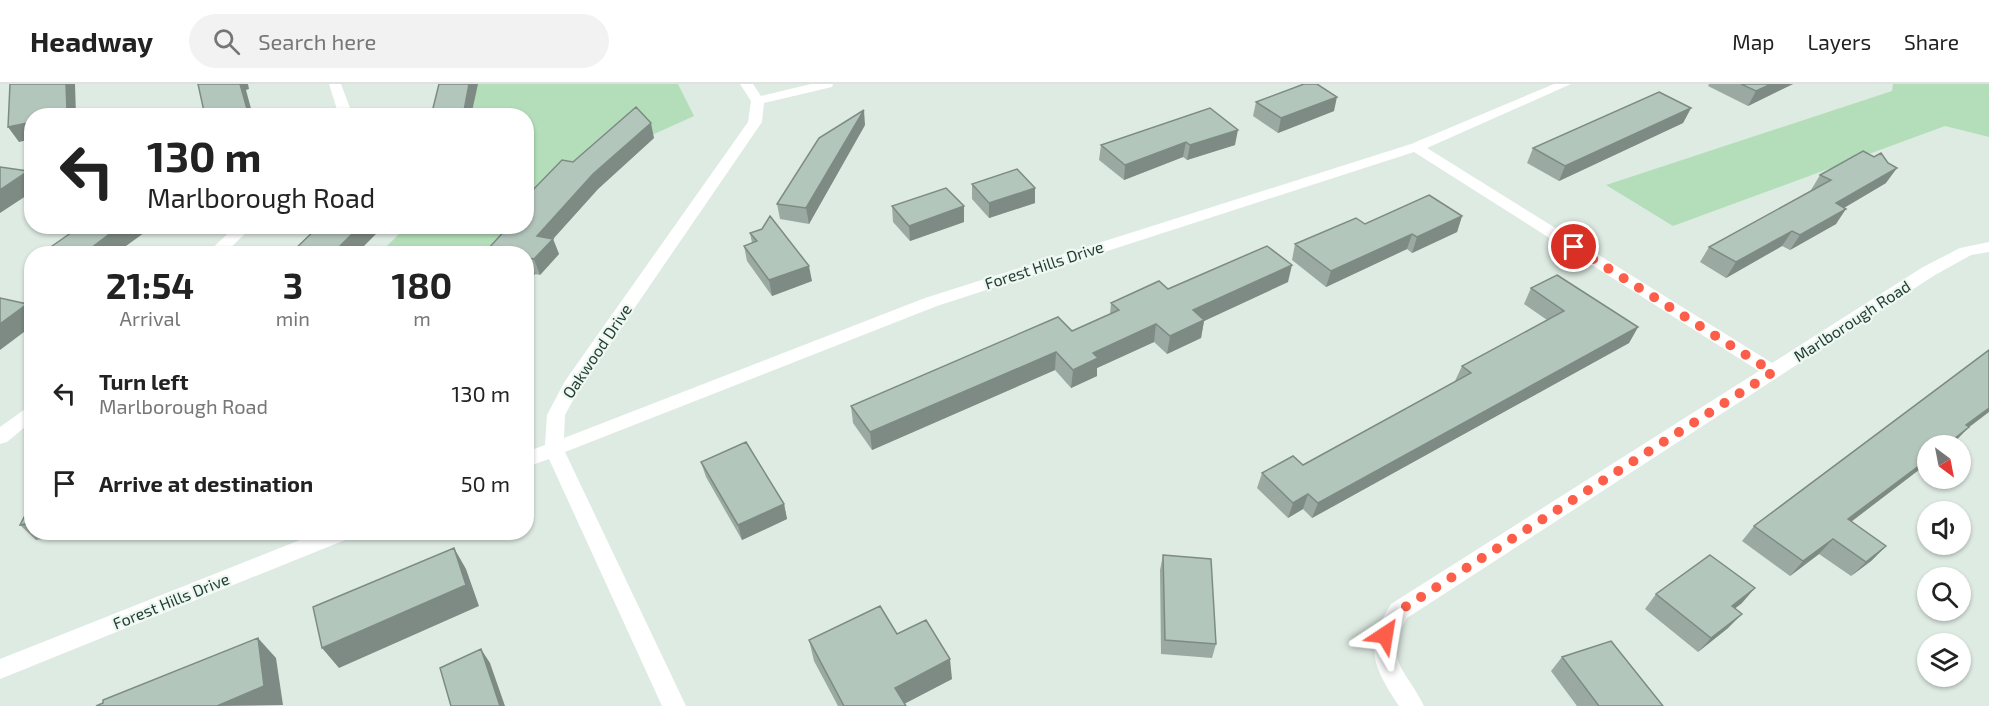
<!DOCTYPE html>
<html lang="en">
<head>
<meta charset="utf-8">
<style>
  :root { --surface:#fff; --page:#f2f2f2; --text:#222; --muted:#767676; --line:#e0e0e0 }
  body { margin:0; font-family:"Exo 2",sans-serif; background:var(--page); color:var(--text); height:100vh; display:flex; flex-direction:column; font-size:22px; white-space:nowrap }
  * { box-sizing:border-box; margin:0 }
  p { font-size:20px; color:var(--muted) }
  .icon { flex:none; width:33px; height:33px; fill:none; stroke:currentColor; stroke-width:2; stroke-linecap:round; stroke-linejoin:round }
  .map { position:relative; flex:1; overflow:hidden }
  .sheet { position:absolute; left:24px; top:162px; width:510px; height:294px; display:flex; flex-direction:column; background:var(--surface); border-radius:24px; box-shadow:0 2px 4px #0004 }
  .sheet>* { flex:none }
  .guide { position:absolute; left:24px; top:24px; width:510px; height:126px; border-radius:24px; box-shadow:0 2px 4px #0004; background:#fff; color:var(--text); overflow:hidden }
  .needle { width:39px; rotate:148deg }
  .tools { position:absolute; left:1917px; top:351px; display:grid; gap:12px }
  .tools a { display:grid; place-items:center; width:54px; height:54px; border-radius:50%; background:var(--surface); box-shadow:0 2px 4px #0004; font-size:30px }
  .pin { position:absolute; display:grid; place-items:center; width:51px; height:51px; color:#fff; margin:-26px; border:3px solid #fff; border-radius:50%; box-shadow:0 2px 6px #0007 }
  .me { position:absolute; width:66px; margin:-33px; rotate:33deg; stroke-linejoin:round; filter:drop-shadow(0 0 4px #0008) }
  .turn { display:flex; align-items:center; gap:21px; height:126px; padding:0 24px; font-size:27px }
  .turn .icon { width:78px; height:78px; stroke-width:2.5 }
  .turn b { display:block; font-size:42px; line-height:51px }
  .eta { display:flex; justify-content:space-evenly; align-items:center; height:102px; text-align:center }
  .eta b { font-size:36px; font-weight:700; line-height:42px }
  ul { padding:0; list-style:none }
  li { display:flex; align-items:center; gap:18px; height:90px; padding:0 24px }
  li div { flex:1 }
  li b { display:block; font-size:22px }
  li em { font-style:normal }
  header { display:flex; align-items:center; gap:36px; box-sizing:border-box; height:84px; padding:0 30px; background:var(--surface); border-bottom:2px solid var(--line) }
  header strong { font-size:28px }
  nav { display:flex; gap:33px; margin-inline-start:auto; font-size:21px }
  .search { width:420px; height:54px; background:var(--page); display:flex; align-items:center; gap:15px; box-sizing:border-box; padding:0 21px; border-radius:33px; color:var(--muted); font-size:22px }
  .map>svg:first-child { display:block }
  .green { fill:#b4deba }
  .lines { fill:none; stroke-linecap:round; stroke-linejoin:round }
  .street { fill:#fff; fill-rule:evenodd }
  .wall { fill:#9aaaa2 }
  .shaded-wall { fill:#7d8b84 }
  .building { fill:#b3c6bc; stroke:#7d8b84; stroke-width:1.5 }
  .route { stroke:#fd5e49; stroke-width:10; stroke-dasharray:0 18 }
  .labels { text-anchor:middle; stroke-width:4.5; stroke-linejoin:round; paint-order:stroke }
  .street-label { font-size:16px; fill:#1e3c30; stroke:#eef7f2 }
</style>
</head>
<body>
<header>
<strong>Headway</strong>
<div class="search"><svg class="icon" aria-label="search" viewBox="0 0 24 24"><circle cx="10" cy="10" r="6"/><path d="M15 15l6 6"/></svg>Search here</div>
<nav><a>Map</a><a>Layers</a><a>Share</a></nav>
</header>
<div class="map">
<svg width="1989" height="622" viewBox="0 0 1989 622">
  <rect width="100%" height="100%" fill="#deebe3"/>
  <!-- green -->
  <path class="green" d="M 465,0 L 678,0 L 694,32 L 555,95 L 527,129 L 526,32 L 465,32 Z
    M 1893,0 L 1989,0 L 1989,53 L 1945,42 L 1673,142 L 1606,101 L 1892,7 Z
    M 406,143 L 515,143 L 492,169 L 379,170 Z"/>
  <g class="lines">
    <!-- street -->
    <path class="street" d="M 329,0 L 341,0 L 353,32 L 339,32 Z
      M 740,0 L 753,0 L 761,12 L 811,0 L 833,0 L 832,3 L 764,19 L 762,38 L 579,305 L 565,331 L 564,354 L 925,214 L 1411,60 L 1554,0 L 1571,0 L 1427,64 L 1772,279 L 1923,183 L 1960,164 L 1989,158 L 1989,168 L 1971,171 L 1935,191 L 1407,534 C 1381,575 1407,586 1424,622 L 1399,622 C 1372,581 1364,563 1391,520 L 1759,287 L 1414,68 L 937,222 L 565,368 L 686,622 L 662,622 L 549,375 L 526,383 L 526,368 L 545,361 L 547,331 L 565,297 L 748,38 L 751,17 Z
      M 236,142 L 253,142 L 224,170 L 206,170 Z
      M 32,320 L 32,337 L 7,358 L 0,360 L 0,343 Z
      M 320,448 L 353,448 L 350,454 L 0,595 L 0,575 Z"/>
  </g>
  <!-- wall -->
  <path class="wall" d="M 1709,0 L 1793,0 L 1748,22 L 1708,2 Z
    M 1256,18 L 1334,27 L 1278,49 L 1253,32 Z
    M 1210,24 L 1235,61 L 1187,76 L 1183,73 L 1124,96 L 1099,76 L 1101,61 Z
    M 1691,24 L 1683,39 L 1559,97 L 1527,79 L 1533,64 Z
    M 865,41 L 809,140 L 780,135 L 777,120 Z
    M 654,54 L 598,105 L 553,155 L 559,170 L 540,191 L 535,190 L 526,199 L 526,170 L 488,170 L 487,166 L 526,142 L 528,118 L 526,113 L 573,78 Z
    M 1820,91 L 1886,99 L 1844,124 L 1836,140 L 1790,166 L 1782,162 L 1726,194 L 1700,178 L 1709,163 L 1812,107 L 1811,106 Z
    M 972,100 L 1035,119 L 989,134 L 972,115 Z
    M 892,122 L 964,122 L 964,138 L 910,157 L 893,138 Z
    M 1462,132 L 1457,148 L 1412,169 L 1407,165 L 1326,203 L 1292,176 L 1295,160 L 1365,140 Z
    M 750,149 L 812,197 L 772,212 L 747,177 L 744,162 L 752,159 Z
    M 1288,198 L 1204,237 L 1201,254 L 1167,270 L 1154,258 L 1097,284 L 1097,292 L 1071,304 L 1055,286 L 872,366 L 853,339 L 851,322 L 1072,247 L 1110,230 L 1111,219 L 1168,205 Z
    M 1531,204 L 1638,243 L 1629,259 L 1312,434 L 1303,425 L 1288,434 L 1257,404 L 1262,389 L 1303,381 L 1455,297 L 1462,282 L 1547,236 L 1524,220 Z
    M 1969,343 L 1954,359 L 1851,437 L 1886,462 L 1871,477 L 1851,492 L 1819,470 L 1790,492 L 1742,457 L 1754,442 Z
    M 701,378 L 784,420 L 787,435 L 742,456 L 706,393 Z
    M 32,418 L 32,448 L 86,448 L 36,456 L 20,441 Z
    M 1163,471 L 1216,560 L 1212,574 L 1161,570 L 1160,486 Z
    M 1656,510 L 1742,519 L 1735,524 L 1728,544 L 1698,568 L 1645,525 Z
    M 897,550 L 952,595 L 904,620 L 906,622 L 838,622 L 814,577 L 809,556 Z
    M 1562,573 L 1663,622 L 1577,622 L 1551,587 Z"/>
  <!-- shaded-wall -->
  <path class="shaded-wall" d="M 66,0 L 75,0 L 76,32 L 54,32 L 54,29 Z
    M 240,0 L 248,0 L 249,5 L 246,6 L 253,32 L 249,32 Z
    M 469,0 L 478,0 L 471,32 L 463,32 Z
    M 1771,0 L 1793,0 L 1748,22 L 1756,7 Z
    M 1337,13 L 1334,27 L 1278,49 L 1281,34 Z
    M 1691,24 L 1683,39 L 1559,97 L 1565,82 Z
    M 864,26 L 865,41 L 809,140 L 806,124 Z
    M 32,38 L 32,55 L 19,58 L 8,43 Z
    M 651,39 L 654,54 L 598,105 L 553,155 L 559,170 L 540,191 L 534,175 L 537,152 L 593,90 Z
    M 1238,46 L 1235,61 L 1187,76 L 1190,61 Z
    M 1186,58 L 1183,73 L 1124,96 L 1125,81 Z
    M 1897,84 L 1886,99 L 1825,135 L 1836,119 Z
    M 28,87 L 32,92 L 32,108 L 0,129 L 0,106 Z
    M 1035,104 L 1035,119 L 989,134 L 989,119 Z
    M 964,122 L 964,138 L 910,157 L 909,142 Z
    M 1846,125 L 1836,140 L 1790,166 L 1800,151 Z
    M 1462,132 L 1457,148 L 1412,169 L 1417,153 Z
    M 120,142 L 145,142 L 148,146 L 115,170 L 83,170 Z
    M 360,142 L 384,142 L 356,170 L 332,170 Z
    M 1792,147 L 1782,162 L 1726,194 L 1736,178 Z
    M 1412,150 L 1407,165 L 1326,203 L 1331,187 Z
    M 528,174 L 535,190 L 526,199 L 526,176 Z
    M 1292,181 L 1288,198 L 1204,237 L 1201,254 L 1167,270 L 1170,252 L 1193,226 Z
    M 809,182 L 812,197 L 772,212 L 769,196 Z
    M 27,220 L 32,224 L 32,242 L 0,266 L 0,240 Z
    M 1156,240 L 1154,258 L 1097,284 L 1097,292 L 1071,304 L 1073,286 L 1093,269 Z
    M 1638,243 L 1629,259 L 1312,434 L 1318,419 Z
    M 1056,268 L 1055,286 L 872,366 L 870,348 Z
    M 1989,324 L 1989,328 L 1951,357 L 1966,341 Z
    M 1969,343 L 1950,362 L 1945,362 Z
    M 1928,375 L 1928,379 L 1834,451 L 1848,435 Z
    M 1308,410 L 1303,425 L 1288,434 L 1293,419 Z
    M 784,420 L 787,435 L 742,456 L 738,441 Z
    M 1833,455 L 1819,470 L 1790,492 L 1803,477 Z
    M 1886,462 L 1871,477 L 1851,492 L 1866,478 Z
    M 454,464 L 466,485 L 479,522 L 339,584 L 322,564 Z
    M 1755,504 L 1742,519 L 1719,537 L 1732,522 Z
    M 1742,530 L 1728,544 L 1698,568 L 1711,554 Z
    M 258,554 L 276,574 L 283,621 L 217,622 Z
    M 481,565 L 490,579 L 505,622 L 500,622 Z
    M 950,575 L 952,595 L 900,622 L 895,604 Z"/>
  <!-- building -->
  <path class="building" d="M 10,0 L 66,0 L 67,26 L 54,29 L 54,32 L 32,32 L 32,38 L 8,43 Z
    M 198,0 L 240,0 L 249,32 L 205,32 Z
    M 439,0 L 469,0 L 463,32 L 431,32 Z
    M 1304,0 L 1317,0 L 1337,13 L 1281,34 L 1256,18 Z
    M 1741,0 L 1771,0 L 1756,7 Z
    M 1659,8 L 1691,24 L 1565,82 L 1533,64 Z
    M 636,23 L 651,39 L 593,90 L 537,152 L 553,155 L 534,175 L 528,174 L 526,176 L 526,170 L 490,170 L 492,167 L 487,166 L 509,142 L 526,142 L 526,119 L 531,114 L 526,113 L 562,76 L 573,78 Z
    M 1210,24 L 1238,46 L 1190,61 L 1186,58 L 1125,81 L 1101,61 Z
    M 864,26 L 806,124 L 777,120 L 819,54 Z
    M 1863,67 L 1874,73 L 1881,69 L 1888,79 L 1897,84 L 1836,119 L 1846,125 L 1800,151 L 1792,147 L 1736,178 L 1709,163 L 1831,96 L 1820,91 Z
    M 0,83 L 28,87 L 0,106 Z
    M 1017,85 L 1035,104 L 989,119 L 972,100 Z
    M 946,104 L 964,122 L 909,142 L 892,122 Z
    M 1429,111 L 1462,132 L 1417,153 L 1412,150 L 1331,187 L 1295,160 L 1356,134 L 1365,140 Z
    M 770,132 L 809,182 L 769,196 L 744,162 L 757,157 L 750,149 L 762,145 Z
    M 81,142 L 120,142 L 83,170 L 42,169 Z
    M 319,142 L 360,142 L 332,170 L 290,170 Z
    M 1267,162 L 1292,181 L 1193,226 L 1204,236 L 1170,252 L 1156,240 L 1093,269 L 1098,274 L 1073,286 L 1056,268 L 870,348 L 851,322 L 1058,233 L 1072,247 L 1119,226 L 1111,219 L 1159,197 L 1168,205 Z
    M 1557,191 L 1638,243 L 1318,419 L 1308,410 L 1293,419 L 1262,389 L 1293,372 L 1303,381 L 1471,289 L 1462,282 L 1564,227 L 1531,204 Z
    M 0,214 L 27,220 L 0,240 Z
    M 1989,266 L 1989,324 L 1966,341 L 1969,343 L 1945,362 L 1928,362 L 1928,375 L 1848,435 L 1886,462 L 1866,478 L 1833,455 L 1803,477 L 1754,442 Z
    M 746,358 L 784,420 L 738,441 L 701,378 Z
    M 32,418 L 32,439 L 20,441 Z
    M 454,464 L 466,501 L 322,564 L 313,523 Z
    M 1163,471 L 1211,475 L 1216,560 L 1165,556 Z
    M 1710,471 L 1755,504 L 1732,522 L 1742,530 L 1711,554 L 1656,510 Z
    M 880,522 L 897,550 L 926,536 L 950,575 L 895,604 L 906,622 L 844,622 L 809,556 Z
    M 258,554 L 264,602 L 217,622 L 96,622 L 103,619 L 103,616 Z
    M 1611,557 L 1663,622 L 1599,622 L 1562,573 Z
    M 481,565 L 500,622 L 451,622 L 440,584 Z"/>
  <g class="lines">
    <!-- route -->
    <path class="route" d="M 1385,551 L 1399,527 L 1773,288 L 1574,163"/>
  </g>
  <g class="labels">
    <!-- street labels -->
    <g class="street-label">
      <text transform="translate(1044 181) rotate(-18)" y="6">Forest Hills Drive</text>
      <text transform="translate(1852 237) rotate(-33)" y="6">Marlborough Road</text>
      <text transform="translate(597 267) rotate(-56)" y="6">Oakwood Drive</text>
      <text transform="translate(171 517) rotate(-22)" y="6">Forest Hills Drive</text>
    </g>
  </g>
</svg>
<div class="tools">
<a><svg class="needle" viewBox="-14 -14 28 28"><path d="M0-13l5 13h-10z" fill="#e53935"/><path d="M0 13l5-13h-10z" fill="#767676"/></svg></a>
<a><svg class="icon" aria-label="sound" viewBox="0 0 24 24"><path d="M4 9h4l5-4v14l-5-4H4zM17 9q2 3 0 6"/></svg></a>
<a><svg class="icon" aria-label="search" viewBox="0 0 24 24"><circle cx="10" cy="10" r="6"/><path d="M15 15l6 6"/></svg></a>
<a><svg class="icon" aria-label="layers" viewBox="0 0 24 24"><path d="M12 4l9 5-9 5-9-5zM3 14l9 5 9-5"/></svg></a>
</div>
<div class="pin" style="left:1574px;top:163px;background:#d93025"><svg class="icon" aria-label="arrive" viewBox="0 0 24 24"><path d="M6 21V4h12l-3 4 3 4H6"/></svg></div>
<svg class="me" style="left:1385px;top:551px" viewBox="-20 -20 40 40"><path d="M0-17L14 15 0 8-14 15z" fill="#fd5e49" stroke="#fff" stroke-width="4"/></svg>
<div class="guide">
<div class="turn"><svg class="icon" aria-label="left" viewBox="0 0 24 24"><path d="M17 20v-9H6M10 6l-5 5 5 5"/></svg><div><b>130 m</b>Marlborough Road</div></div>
</div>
<section class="sheet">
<div class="eta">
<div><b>21:54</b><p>Arrival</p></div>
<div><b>3</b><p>min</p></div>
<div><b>180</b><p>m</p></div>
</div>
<ul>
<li><svg class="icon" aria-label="left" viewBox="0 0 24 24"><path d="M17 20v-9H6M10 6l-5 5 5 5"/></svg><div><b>Turn left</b><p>Marlborough Road</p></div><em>130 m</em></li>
<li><svg class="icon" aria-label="arrive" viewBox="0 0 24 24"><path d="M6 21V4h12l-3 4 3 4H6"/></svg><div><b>Arrive at destination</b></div><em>50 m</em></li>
</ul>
</section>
</div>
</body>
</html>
